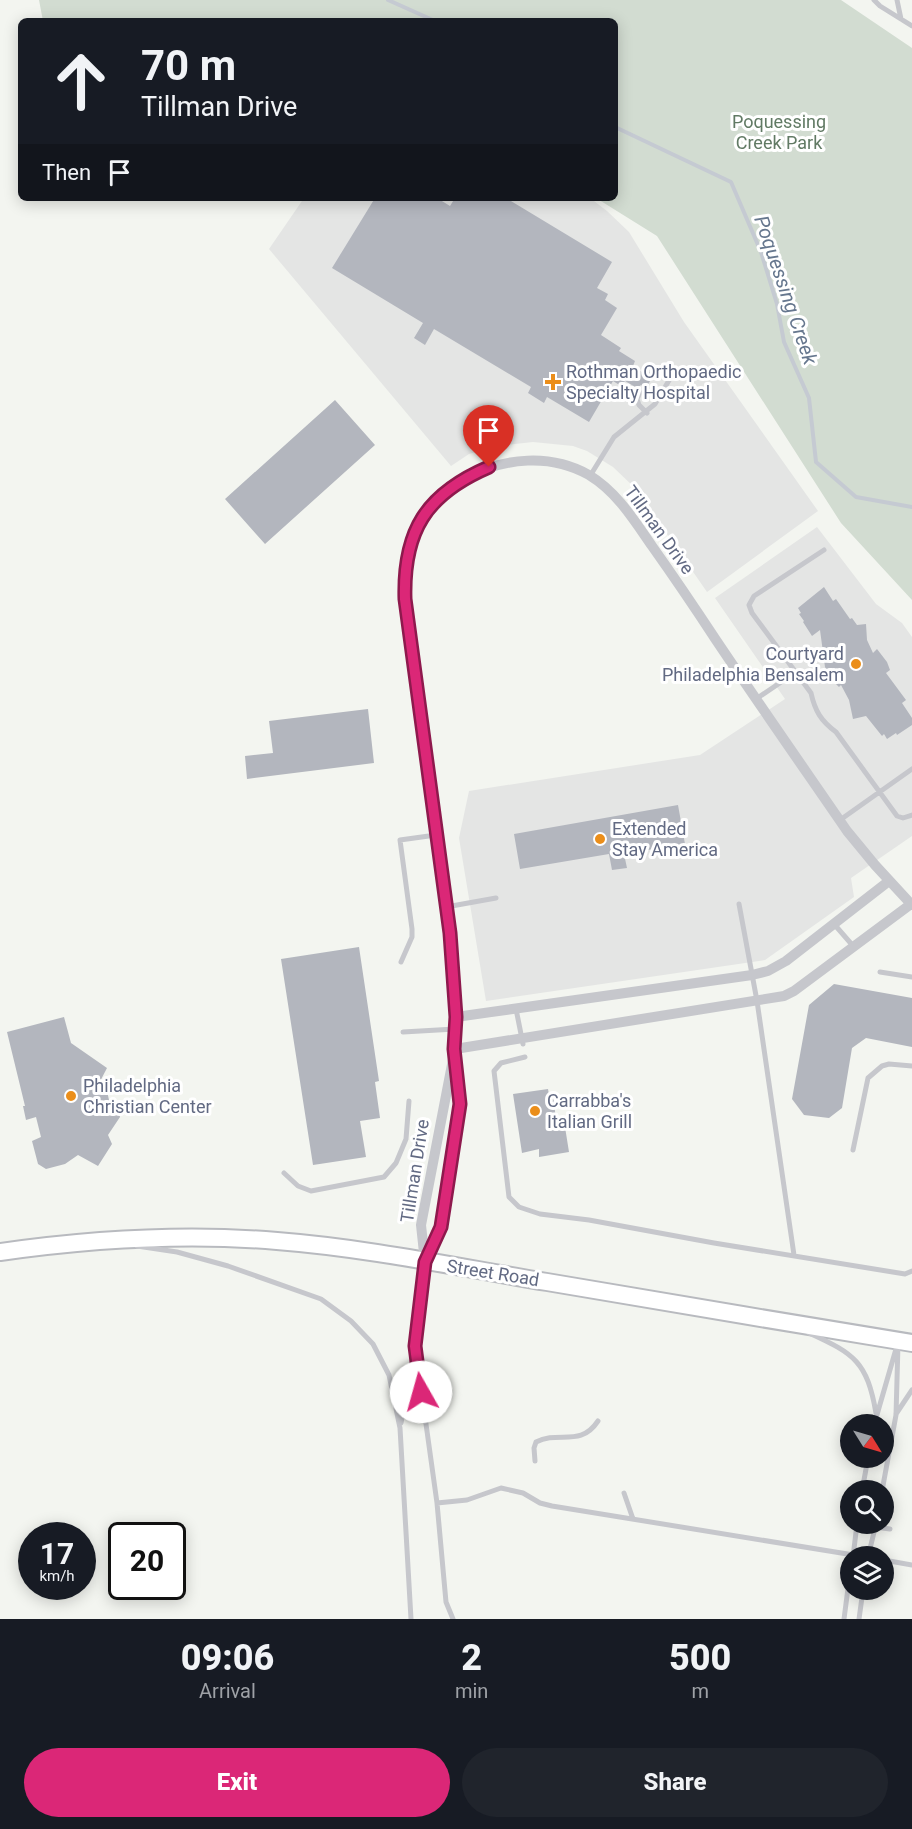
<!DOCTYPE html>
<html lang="en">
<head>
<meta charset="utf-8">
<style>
  :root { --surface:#171b24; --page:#20242c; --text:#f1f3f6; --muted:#9ea1a6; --accent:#db2777 }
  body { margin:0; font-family:Roboto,sans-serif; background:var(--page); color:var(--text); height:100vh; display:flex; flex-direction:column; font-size:22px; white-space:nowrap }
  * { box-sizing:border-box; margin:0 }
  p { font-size:20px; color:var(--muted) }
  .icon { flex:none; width:33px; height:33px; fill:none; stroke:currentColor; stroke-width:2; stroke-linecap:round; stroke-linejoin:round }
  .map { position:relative; height:1619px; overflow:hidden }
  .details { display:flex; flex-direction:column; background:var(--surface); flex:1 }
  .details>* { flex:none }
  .guide { position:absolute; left:18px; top:18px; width:600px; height:183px; border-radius:9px; box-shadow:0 3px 15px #0003; background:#171b24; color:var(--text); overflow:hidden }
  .needle { width:39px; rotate:127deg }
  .fabs { position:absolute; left:840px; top:1414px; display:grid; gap:12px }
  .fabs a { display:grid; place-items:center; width:54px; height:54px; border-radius:50%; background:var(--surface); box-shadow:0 3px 15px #0003; font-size:30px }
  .speed { position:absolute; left:18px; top:1522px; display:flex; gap:12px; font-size:30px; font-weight:700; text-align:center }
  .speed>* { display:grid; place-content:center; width:78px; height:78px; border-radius:50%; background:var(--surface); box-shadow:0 3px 15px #0003; line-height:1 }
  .speed small { font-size:15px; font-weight:400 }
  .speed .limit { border:3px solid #111; border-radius:9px; background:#fff; color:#111 }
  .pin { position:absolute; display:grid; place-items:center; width:51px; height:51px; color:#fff; margin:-62px -26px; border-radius:50% 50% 50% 0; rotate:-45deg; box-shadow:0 0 6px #0007 }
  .pin .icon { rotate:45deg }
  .me { position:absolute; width:66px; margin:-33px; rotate:353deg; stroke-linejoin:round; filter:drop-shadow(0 0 4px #0008) }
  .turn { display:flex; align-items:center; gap:21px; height:126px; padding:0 24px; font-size:27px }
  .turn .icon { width:78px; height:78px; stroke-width:2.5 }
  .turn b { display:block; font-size:42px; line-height:51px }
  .then { display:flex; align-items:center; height:57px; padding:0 24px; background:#0003; gap:12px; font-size:22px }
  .eta { display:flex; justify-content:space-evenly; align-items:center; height:102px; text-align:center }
  .eta b { font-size:36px; font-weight:800; line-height:42px }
  .cta { display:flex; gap:12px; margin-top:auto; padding:12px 24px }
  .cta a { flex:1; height:69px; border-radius:36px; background:var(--accent); color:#fff; font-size:24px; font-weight:800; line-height:69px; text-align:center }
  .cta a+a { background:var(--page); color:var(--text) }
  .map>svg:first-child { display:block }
  .built { fill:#e4e5e4 }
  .green { fill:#d2dcd1 }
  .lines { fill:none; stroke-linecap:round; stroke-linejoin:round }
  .stream { stroke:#c5cad2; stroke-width:4 }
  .building { fill:#b3b6be }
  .primary-casing { stroke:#b8babf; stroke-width:20 }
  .service { stroke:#c6c7cc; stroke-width:5 }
  .minor { stroke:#c6c7cc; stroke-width:10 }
  .primary { stroke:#fff; stroke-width:16 }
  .route-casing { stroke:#8e194d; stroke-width:15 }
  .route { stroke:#db2777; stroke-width:10 }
  .poi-dot { fill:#eb8e1a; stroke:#fff; stroke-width:2 }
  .labels { text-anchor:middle; stroke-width:6; stroke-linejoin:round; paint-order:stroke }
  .park-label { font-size:18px; fill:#617a64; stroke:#fff }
  .poi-label { font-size:18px; fill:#626a83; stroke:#fff; text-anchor:start }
  .street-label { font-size:18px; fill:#626a83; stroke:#fff }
  .water-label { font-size:20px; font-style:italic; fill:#66778e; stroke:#fff }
</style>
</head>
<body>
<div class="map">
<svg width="912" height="1619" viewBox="0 0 912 1619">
  <rect width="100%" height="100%" fill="#f3f5f0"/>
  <!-- built -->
  <path class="built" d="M 304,198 L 590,198 L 607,211 L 629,232 L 684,322 L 818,511 L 707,592 L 635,488 L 613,467 L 587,451 L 573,446 L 533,442 L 497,446 L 469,454 L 451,466 L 269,249 Z
    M 817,527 L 876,604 L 902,623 L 912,637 L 912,836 L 851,878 L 854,897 L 765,960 L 486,1001 L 459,838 L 469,791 L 700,755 L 785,699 L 715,598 Z"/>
  <!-- green -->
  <path class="green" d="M 39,0 L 841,0 L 912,48 L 912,600 L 841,523 L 657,236 L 596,198 L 615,198 L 615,21 L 43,21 Z"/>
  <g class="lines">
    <!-- stream -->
    <path class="stream" d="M 388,0 L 435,21
      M 615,127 L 731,182 L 761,252 L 777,304 L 784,342 L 809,398 L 816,462 L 856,497 L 912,507"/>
  </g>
  <!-- building -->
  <path class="building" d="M 375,198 L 437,198 L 450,206 L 455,198 L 506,198 L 612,262 L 597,288 L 608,294 L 605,300 L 617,308 L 601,335 L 621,348 L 619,351 L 635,361 L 633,366 L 645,374 L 646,379 L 650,381 L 646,389 L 641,385 L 637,388 L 625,381 L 621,386 L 613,381 L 589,422 L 547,397 L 544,403 L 528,393 L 531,387 L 434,329 L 425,345 L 414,338 L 423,323 L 332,268 Z
    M 335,400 L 375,445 L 265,544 L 225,499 Z
    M 824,587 L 833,601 L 836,599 L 850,619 L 852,618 L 857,625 L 866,624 L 867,640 L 873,653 L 877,649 L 887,662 L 890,670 L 886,673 L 906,700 L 902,703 L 912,718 L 912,725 L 897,735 L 896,733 L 887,739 L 884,734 L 882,736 L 866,716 L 853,719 L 849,700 L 841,685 L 839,687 L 832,680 L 825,667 L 820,630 L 812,636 L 803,622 L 804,621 L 799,614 L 801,613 L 798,608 Z
    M 368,709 L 374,763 L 247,779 L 245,756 L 273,753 L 269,721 Z
    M 678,805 L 685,844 L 624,854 L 627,868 L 612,870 L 609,854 L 520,869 L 514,834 Z
    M 359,947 L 379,1081 L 375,1082 L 380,1118 L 360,1121 L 366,1157 L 313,1165 L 281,959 Z
    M 834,984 L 912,998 L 912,1047 L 866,1038 L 852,1048 L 842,1108 L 829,1118 L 804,1115 L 792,1099 L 809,1005 Z
    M 64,1017 L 71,1043 L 107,1068 L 94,1093 L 107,1091 L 109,1100 L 117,1105 L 120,1117 L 108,1135 L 112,1144 L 98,1166 L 78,1155 L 65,1164 L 46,1169 L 38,1164 L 32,1141 L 41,1137 L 36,1117 L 26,1120 L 23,1106 L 25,1106 L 7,1032 Z
    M 548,1089 L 549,1095 L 553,1094 L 557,1128 L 565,1127 L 569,1152 L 539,1157 L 539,1149 L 522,1153 L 513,1094 Z"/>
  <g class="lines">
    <defs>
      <path id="primary" d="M 0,1252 C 92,1239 184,1233 277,1241 C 367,1248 457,1267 547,1282 C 669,1303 790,1323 912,1343"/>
    </defs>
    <!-- primary casing -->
    <use href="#primary" class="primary-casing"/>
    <!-- service -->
    <path class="service" d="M 874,0 L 880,6 L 912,26
      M 897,0 L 901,19
      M 649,376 L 654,372 L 671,377
      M 641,390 L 637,399 L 639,405 L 647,413
      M 590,476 L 614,437 L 655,404 L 671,377 L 680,369
      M 824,550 L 754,596 L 749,605 L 752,613 L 811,693 C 815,711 821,721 836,732 L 897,816 L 903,818 L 912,815
      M 756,699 L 796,672
      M 840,820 L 912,769
      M 739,904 L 757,1001 L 794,1255
      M 446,907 L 496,898
      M 834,924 L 854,947
      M 401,962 L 412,937 L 412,929 L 400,840 L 436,835
      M 880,972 L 912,977
      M 516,1009 L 523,1044
      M 403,1032 L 455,1029
      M 525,1057 L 501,1063 L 494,1071 L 509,1197 L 519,1207 L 540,1214 L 589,1220 L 714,1243 L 905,1274 L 912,1271
      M 853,1150 L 868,1078 L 882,1066 L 889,1064 L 912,1066
      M 284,1173 L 298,1186 L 311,1191 L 384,1177 L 396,1163 L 406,1139 L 409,1101
      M 137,1246 L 177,1252 L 228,1266 L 321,1299 L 351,1321 L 373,1344 L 389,1375 L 400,1428 L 411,1619
      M 809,1333 C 855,1354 867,1362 876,1413
      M 415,1345 L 437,1503 L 446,1602 L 453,1619
      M 896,1414 L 912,1390
      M 401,1423 L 415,1345 L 425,1263
      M 874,1425 L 896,1349
      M 535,1461 L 534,1448 L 536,1442 C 559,1430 580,1448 598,1421
      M 862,1491 L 868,1458
      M 882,1491 L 896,1415 L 898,1344
      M 624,1493 L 633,1519
      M 437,1503 L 467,1500 L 501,1488 L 523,1493 L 540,1503 L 552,1506 L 866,1557
      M 875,1527 L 890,1529
      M 853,1557 L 857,1524
      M 868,1557 L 876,1524
      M 884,1560 L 912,1565
      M 844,1619 L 850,1573
      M 859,1619 L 863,1590"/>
    <!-- minor -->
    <path class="minor" d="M 456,1017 L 752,975 L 768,971 L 786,961 L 889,881
      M 455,1049 L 784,996 L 794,991 L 911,904
      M 425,1262 L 421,1225 L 455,1049 L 456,1017 L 450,933 L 405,599 C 404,549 418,501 467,477 C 505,458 550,453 589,475 C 617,492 634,520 652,546 C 674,577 695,608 716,640 C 759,704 803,767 847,831 L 875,865 L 912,905
      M 425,1262 L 441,1227 L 460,1115 L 456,1058"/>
    <!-- primary -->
    <use href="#primary" class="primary"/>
  </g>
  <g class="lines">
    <defs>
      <path id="route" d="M 421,1392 L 415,1346 L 425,1262 L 441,1227 L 460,1104 L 454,1049 L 456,1017 L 450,933 L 405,599 C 403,531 426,494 489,467"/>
    </defs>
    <!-- route casing -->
    <use href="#route" class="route-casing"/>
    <!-- route -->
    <use href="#route" class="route"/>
  </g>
  <!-- markers -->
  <g class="poi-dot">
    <path d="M550 373h6v6h6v6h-6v6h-6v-6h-6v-6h6z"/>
    <circle cx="856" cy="664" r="6"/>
    <circle cx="600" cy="839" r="6"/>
    <circle cx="71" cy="1096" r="6"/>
    <circle cx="535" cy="1111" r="6"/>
  </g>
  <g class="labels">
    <!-- park labels -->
    <g class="park-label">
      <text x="779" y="128">Poquessing<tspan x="779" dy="21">Creek Park</tspan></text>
    </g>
    <!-- poi labels -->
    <g class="poi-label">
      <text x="566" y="378">Rothman Orthopaedic<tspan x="566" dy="21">Specialty Hospital</tspan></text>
      <text x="844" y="660" text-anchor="end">Courtyard<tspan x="844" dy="21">Philadelphia Bensalem</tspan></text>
      <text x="612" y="835">Extended<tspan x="612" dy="21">Stay America</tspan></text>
      <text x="83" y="1092">Philadelphia<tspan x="83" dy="21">Christian Center</tspan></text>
      <text x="547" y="1107">Carrabba's<tspan x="547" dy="21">Italian Grill</tspan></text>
    </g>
    <!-- street labels -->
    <g class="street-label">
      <text transform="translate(659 530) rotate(54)" y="6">Tillman Drive</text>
      <text transform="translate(415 1171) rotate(-81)" y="6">Tillman Drive</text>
      <text transform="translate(493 1273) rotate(9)" y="6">Street Road</text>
    </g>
    <!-- water labels -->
    <g class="water-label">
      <text transform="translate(786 290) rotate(71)" y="7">Poquessing Creek</text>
    </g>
  </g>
</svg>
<div class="fabs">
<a><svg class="needle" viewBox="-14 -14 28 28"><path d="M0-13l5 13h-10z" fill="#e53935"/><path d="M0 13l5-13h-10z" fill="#9ea1a6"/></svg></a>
<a><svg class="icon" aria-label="search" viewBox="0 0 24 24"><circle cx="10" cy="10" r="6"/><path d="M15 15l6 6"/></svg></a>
<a><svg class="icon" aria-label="layers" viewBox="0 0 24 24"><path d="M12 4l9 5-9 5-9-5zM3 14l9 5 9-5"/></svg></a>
</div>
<div class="speed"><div>17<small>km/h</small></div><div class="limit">20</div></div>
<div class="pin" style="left:489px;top:467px;background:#d93025"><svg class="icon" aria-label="arrive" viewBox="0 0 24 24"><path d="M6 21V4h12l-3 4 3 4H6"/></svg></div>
<svg class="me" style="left:421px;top:1392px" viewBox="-20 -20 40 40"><circle r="19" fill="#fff"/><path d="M0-13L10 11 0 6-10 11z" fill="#db2777"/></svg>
<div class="guide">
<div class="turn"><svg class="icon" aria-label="ahead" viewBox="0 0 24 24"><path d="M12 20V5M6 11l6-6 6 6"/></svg><div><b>70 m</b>Tillman Drive</div></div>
<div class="then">Then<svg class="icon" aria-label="arrive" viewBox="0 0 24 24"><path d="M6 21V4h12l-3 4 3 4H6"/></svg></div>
</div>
</div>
<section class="details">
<div class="eta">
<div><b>09:06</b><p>Arrival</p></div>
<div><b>2</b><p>min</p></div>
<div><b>500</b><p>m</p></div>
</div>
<div class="cta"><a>Exit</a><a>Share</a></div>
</section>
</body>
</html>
